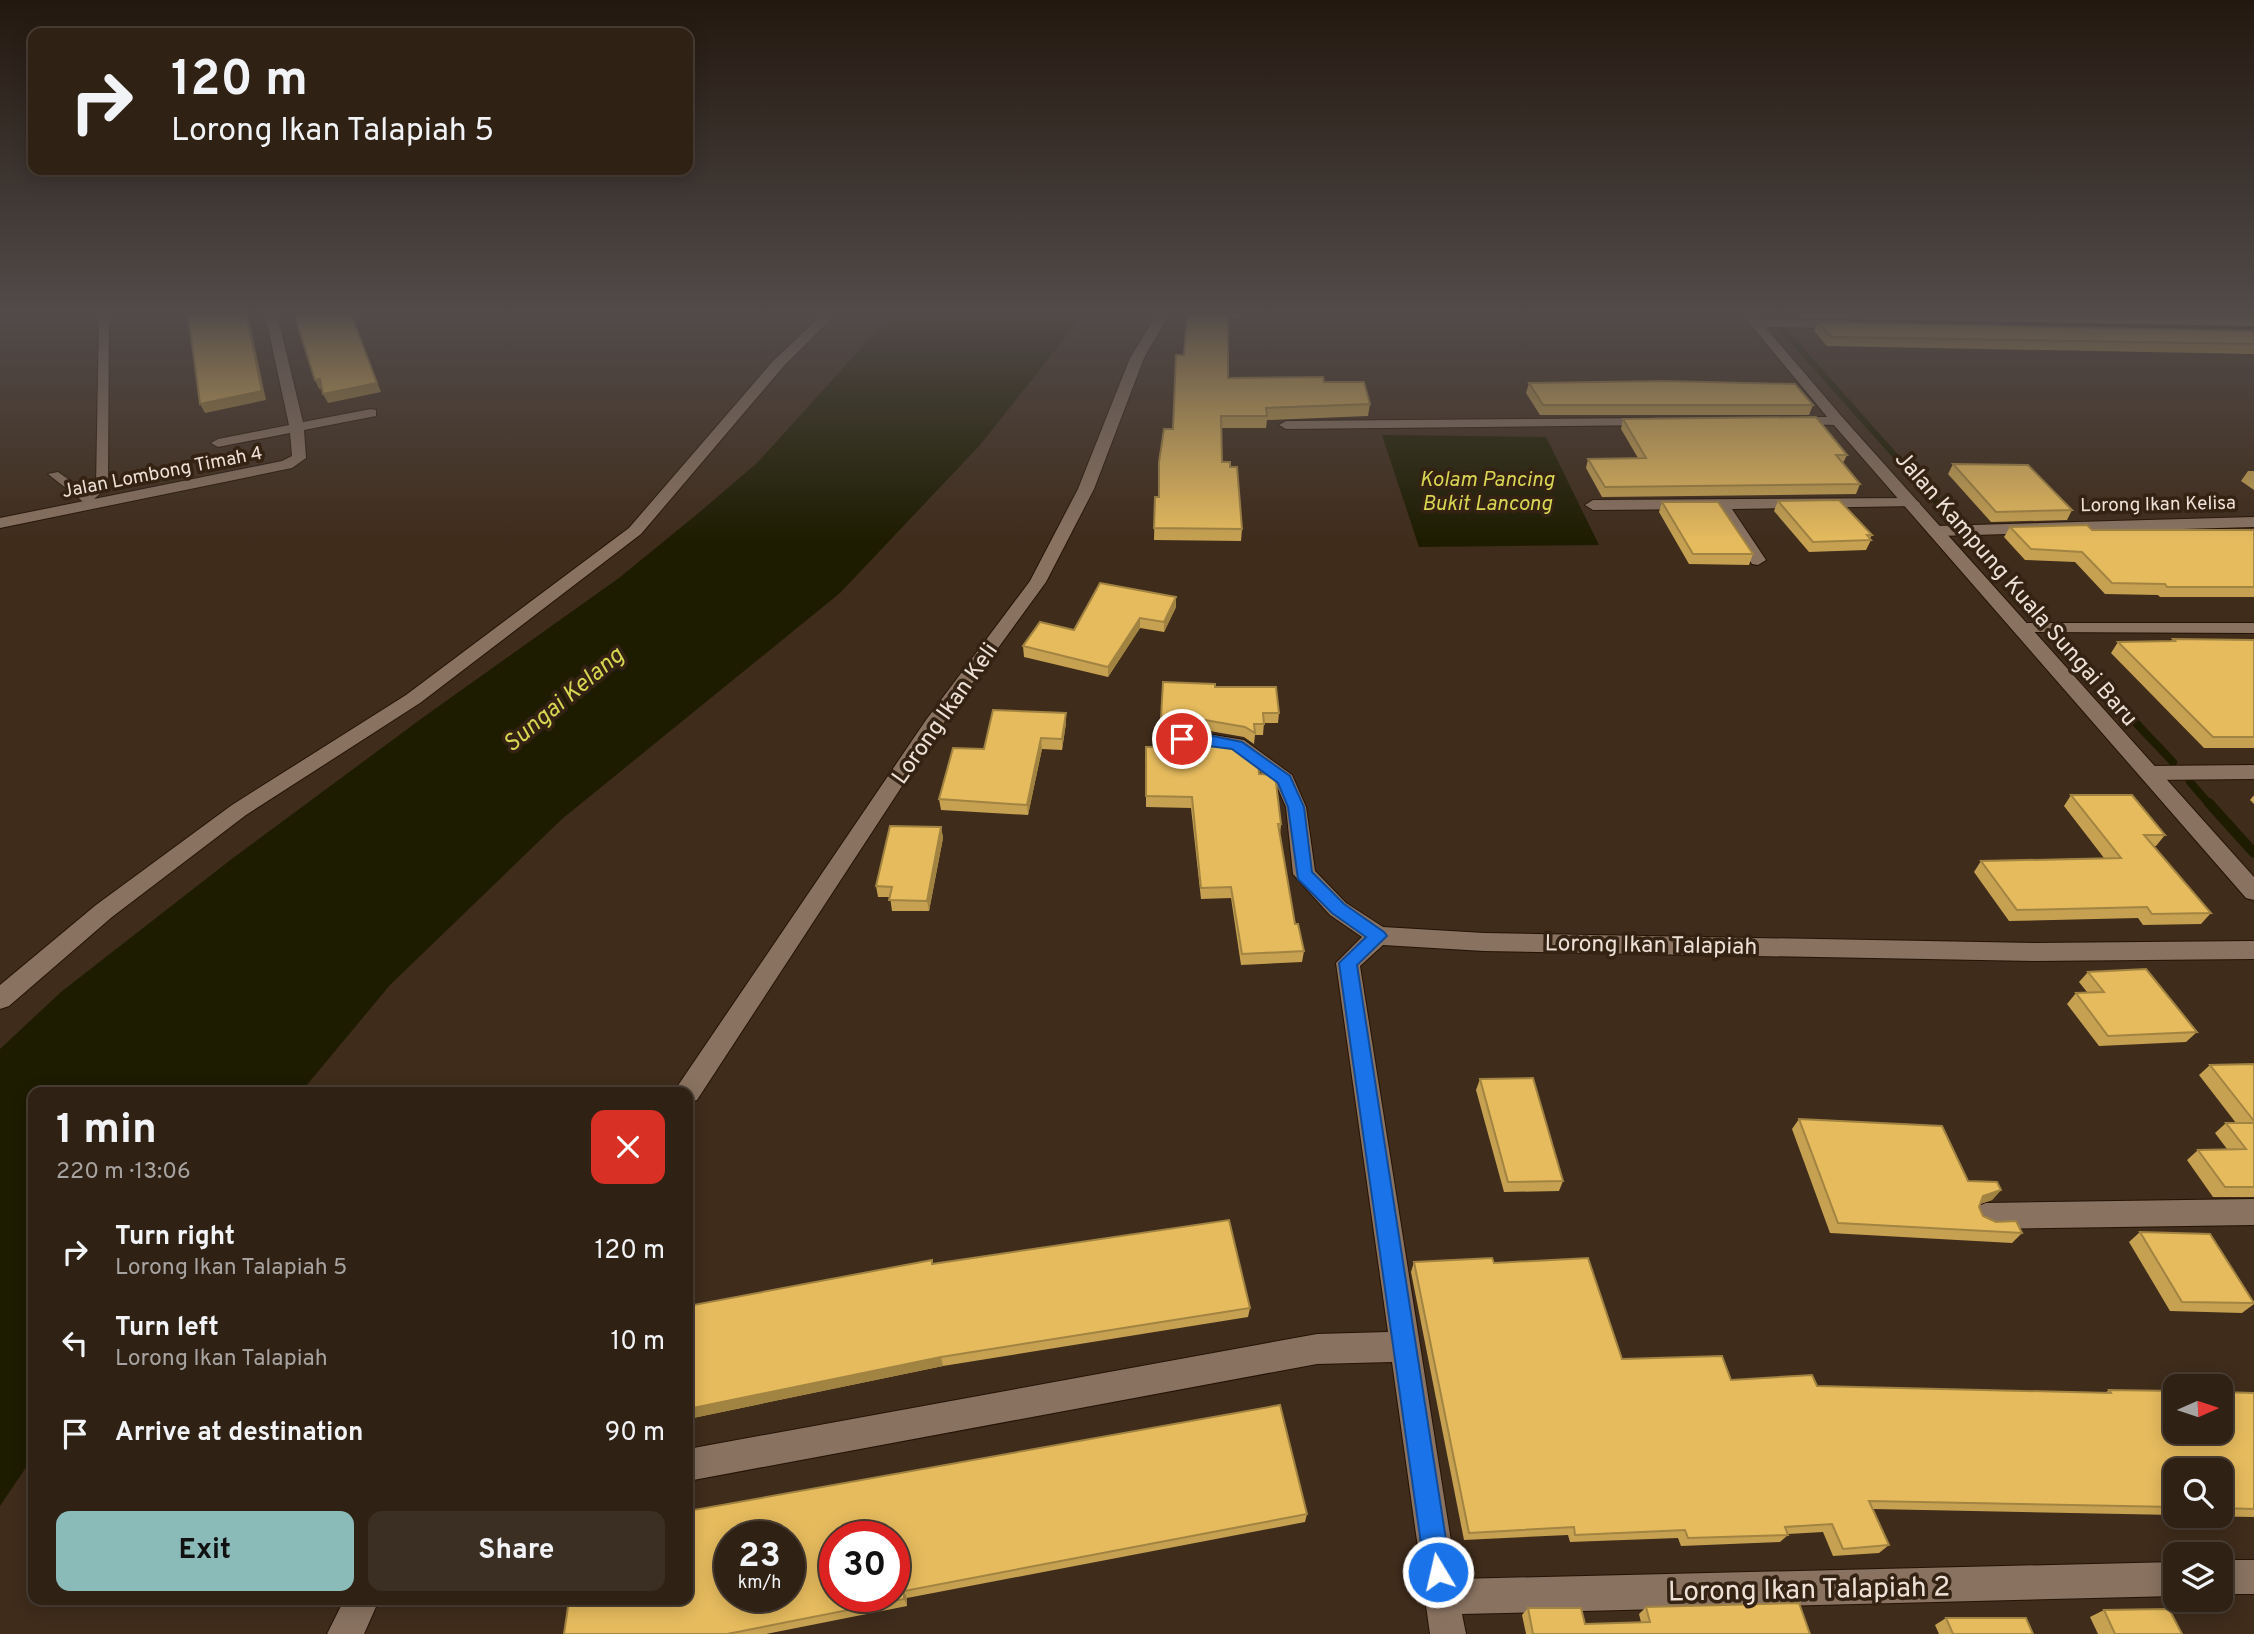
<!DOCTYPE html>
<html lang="en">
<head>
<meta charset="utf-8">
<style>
  :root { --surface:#2f2114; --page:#3b2e22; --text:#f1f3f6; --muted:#a7a3a0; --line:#4a3e34; --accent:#8bbbb9 }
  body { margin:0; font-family:Overpass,sans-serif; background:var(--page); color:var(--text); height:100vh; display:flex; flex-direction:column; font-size:26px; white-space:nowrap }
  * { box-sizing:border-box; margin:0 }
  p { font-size:23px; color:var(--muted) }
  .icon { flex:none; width:38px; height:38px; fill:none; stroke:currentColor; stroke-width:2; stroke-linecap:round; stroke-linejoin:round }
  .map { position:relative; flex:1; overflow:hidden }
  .drawer { position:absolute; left:28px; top:1087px; width:665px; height:518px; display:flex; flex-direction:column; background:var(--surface); border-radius:14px; box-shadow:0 4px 18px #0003,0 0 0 2px var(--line) }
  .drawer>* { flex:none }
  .top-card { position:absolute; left:28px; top:28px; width:665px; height:147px; border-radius:14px; box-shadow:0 4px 18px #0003,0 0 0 2px var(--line); background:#2f2114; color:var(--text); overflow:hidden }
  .needle { width:46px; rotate:87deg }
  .fabs { position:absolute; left:2163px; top:1374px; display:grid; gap:14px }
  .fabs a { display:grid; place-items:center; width:70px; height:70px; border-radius:14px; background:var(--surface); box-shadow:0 4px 18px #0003,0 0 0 2px var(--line); font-size:35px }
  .speed { position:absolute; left:714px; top:1521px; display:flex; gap:14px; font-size:35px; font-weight:700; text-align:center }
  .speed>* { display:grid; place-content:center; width:91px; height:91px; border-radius:50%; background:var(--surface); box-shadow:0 4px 18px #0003,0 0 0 2px var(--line); line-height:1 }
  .speed small { font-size:18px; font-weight:400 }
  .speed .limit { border:10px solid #d22; background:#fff; color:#111 }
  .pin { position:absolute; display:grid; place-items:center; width:60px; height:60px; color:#fff; margin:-30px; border:4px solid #fff; border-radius:50%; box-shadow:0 2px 7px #0007 }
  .me { position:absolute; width:77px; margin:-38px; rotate:351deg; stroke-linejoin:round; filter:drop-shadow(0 0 5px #0008) }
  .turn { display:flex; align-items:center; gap:24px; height:147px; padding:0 28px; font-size:32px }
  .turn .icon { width:91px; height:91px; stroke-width:2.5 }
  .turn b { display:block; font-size:49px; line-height:60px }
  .round { display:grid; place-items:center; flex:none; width:74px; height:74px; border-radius:14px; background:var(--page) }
  .summary { display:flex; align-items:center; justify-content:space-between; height:119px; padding:0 28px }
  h1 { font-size:42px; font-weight:700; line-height:52px }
  .action { display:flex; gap:14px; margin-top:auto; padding:14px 28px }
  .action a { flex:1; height:80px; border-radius:14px; background:var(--accent); color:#111; font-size:28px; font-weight:700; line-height:80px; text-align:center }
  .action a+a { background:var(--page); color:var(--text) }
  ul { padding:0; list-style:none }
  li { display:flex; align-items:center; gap:21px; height:91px; padding:0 28px }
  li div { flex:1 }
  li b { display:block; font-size:26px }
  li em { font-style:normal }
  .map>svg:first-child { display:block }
  .water { fill:#1d1c00 }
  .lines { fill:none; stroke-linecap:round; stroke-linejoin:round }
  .stream-far2 { stroke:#1d1c00; stroke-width:6 }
  .stream-far1 { stroke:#1d1c00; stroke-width:8 }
  .stream { stroke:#1d1c00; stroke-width:10 }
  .lane-casing { stroke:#251305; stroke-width:2 }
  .street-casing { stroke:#251305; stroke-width:2 }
  .secondary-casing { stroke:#251305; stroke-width:2 }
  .lane { fill:#897260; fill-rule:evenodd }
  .street { fill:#897260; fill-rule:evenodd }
  .secondary { fill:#897260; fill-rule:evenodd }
  .wall { fill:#c6a151 }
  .shaded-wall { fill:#a18342 }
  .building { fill:#e6bb5e; stroke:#a18342; stroke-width:2; fill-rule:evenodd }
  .route { fill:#1a73e8; stroke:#114b97; stroke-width:2 }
  .labels { text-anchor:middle; stroke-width:7; stroke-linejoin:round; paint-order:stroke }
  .far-street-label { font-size:19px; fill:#ede1d7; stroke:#342212 }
  .far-water-label { font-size:21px; font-style:italic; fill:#d8d652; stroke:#342212 }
  .street-label { font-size:23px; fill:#ede1d7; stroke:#342212 }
  .water-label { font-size:24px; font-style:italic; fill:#d8d652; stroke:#342212 }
  .near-street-label { font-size:28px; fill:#ede1d7; stroke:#342212 }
</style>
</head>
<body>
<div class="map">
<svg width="2254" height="1634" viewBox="0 0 2254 1634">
  <rect width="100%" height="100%" fill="#3f2c1b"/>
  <!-- water -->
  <path class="water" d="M 892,314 L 1084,314 L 980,445 L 840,593 L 562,819 L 390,985 L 301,1092 L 33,1092 L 33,1457 L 0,1506 L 0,1049 L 61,992 L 233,858 L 425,716 L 619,578 L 701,511 L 757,463 Z
    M 1382,435 L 1546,437 L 1599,545 L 1419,547 Z"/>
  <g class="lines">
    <!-- stream-far2 -->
    <path class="stream-far2" d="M 1769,314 L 1954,522"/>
    <!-- stream-far1 -->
    <path class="stream-far1" d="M 1964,533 L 1994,566
      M 2114,700 L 2173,762
      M 2190,782 L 2210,805"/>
    <!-- stream -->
    <path class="stream" d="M 2209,803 L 2254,853"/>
    <defs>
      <path id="lane" d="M 99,314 L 109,314 L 108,487 L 94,499 L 97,504 L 91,508 L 48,474 L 58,472 L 88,493 L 96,486 Z"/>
      <path id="street" d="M 265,314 L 277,314 L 303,422 L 371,409 L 376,410 L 376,416 L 304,430 L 306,458 L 292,468 L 0,528 L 0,518 L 282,461 L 292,456 L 290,433 L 218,447 L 211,443 L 218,439 L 289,425 Z
        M 823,314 L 836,314 L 783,367 L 641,534 L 420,703 L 246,815 L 112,917 L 9,1006 L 0,1009 L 0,985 L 96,905 L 232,805 L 406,695 L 629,528 L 773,361 Z
        M 1157,314 L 1169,314 L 1144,358 L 1094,489 L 1046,582 L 940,728 L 697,1100 L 688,1103 L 688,1092 L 675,1092 L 679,1084 L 926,720 L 1030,581 L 1078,489 L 1130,358 Z
        M 1756,320 L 1846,320 L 1852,324 L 1846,328 L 1752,327 L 1750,324 Z
        M 1792,417 L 1838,417 L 1845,421 L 1838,425 L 1787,424 L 1787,418 Z
        M 1651,418 L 1656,419 L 1656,425 L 1286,429 L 1279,425 L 1286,421 Z
        M 1912,498 L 1920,503 L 1917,506 L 1732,509 L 1766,560 L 1758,565 L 1752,564 L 1716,509 L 1593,510 L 1585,505 L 1593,500 Z
        M 2254,517 L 2254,527 L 1937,536 L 1929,531 L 1937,526 Z
        M 2021,623 L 2254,623 L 2254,633 L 2015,632 L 2012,628 L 2015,624 Z
        M 1207,734 L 1244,740 L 1292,775 L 1306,807 L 1315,871 L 1346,903 L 1383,927 L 1484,933 L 2034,943 L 2254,941 L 2254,959 L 2034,961 L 1484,951 L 1383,945 L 1360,966 L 1457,1579 L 2175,1562 L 2175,1596 L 1462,1614 L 1466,1634 L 1430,1634 L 1392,1362 L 1317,1364 L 688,1481 L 688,1449 L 1317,1334 L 1388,1332 L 1336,963 L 1362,937 L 1330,915 L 1293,874 L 1286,807 L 1276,784 L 1231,750 L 1200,745 L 1197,740 L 1200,735 Z
        M 2254,765 L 2254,779 L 2149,780 L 2142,778 L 2139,773 L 2142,768 L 2149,766 Z
        M 2254,1199 L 2254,1225 L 1986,1229 L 1976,1225 L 1972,1216 L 1976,1207 L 1986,1203 Z
        M 2221,1560 L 2254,1560 L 2254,1594 L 2221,1594 Z
        M 344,1600 L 379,1600 L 364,1634 L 327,1634 Z"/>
      <path id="secondary" d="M 1742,314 L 1754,314 L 1843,418 L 2254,877 L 2254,900 L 2246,898 L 1833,424 Z"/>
    </defs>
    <!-- lane casing -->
    <use href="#lane" class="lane-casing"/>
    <!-- street casing -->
    <use href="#street" class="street-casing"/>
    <!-- secondary casing -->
    <use href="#secondary" class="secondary-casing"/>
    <!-- lane -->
    <use href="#lane" class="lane"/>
    <!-- street -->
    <use href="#street" class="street"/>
    <!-- secondary -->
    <use href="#secondary" class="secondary"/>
  </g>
  <!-- wall -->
  <path class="wall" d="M 1187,314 L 1239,314 L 1239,318 L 1228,318 L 1228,378 L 1324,382 L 1370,404 L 1368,416 L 1267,420 L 1266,428 L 1221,428 L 1222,462 L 1242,529 L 1241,541 L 1154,540 L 1155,497 L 1159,497 L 1173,429 L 1184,355 Z
    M 1799,314 L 2254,314 L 2254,326 L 1803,318 Z
    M 1818,322 L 2254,331 L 2254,354 L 1827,346 L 1814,331 Z
    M 1529,383 L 1813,405 L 1809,415 L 1540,415 L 1526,393 Z
    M 1623,419 L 1847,455 L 1843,463 L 1860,484 L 1856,494 L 1602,497 L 1586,468 L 1588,459 L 1638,458 L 1621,429 Z
    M 1953,464 L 2072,510 L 2067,520 L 1991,522 L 1948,474 Z
    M 2248,471 L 2254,471 L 2254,490 L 2241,481 Z
    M 1778,501 L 1872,535 L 1870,538 L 1871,540 L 1866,550 L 1809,552 L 1774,511 Z
    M 1662,502 L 1753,554 L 1749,565 L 1689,564 L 1659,512 Z
    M 2010,527 L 2092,530 L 2254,530 L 2254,597 L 2160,597 L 2158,595 L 2105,594 L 2075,562 L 2025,560 L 2004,537 Z
    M 1176,597 L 1176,607 L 1164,632 L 1140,628 L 1108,677 L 1024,657 L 1023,646 Z
    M 2173,639 L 2254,640 L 2254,748 L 2204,748 L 2111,653 L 2118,642 L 2171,641 Z
    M 1163,682 L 1215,687 L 1279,713 L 1278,723 L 1264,723 L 1263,735 L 1255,735 L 1254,744 L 1244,737 L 1204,730 L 1161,729 Z
    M 1066,723 L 1062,750 L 1042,749 L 1028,815 L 941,810 L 939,799 L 984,749 Z
    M 1146,747 L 1259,774 L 1281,824 L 1280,835 L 1295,924 L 1304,951 L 1302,962 L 1241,965 L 1231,898 L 1201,899 L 1191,808 L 1146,807 Z
    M 2071,795 L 2165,835 L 2156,846 L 2153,846 L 2211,913 L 2201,924 L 2143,925 L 2138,918 L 2009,921 L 1974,872 L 1981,861 L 2104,858 L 2064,806 Z
    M 2254,795 L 2254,804 L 2250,800 Z
    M 941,827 L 943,838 L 929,911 L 892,911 L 890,897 L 878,897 L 876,886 Z
    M 2088,972 L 2197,1032 L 2186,1042 L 2099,1046 L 2067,1004 L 2076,993 L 2087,992 L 2079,982 Z
    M 2254,1064 L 2254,1197 L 2213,1197 L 2187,1160 L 2198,1150 L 2227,1149 L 2215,1133 L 2226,1123 L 2236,1123 L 2199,1075 L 2210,1065 Z
    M 1480,1079 L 1563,1181 L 1559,1191 L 1504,1192 L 1476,1090 Z
    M 1799,1119 L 1968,1181 L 2001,1190 L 1992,1200 L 1980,1204 L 1979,1207 L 1983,1216 L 2022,1233 L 2012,1243 L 1830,1233 L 1792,1129 Z
    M 2140,1232 L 2254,1304 L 2242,1313 L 2170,1311 L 2129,1242 Z
    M 1414,1262 L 1494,1263 L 1622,1359 L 1731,1380 L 1817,1386 L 2105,1393 L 2109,1390 L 2254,1393 L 2254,1517 L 2192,1516 L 2221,1516 L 2221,1470 L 2175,1470 L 2175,1515 L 1873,1509 L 1889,1545 L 1879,1553 L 1833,1556 L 1823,1532 L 1788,1534 L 1788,1535 L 1780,1542 L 1681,1546 L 1678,1538 L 1570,1542 L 1568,1535 L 1464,1540 L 1411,1272 Z
    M 933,1264 L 1250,1308 L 1248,1317 L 943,1366 L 688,1419 L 688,1306 Z
    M 1307,1514 L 1305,1522 L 907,1598 L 907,1606 L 766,1634 L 564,1634 Z
    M 1646,1607 L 1810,1634 L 1526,1634 L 1522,1615 L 1528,1608 L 1585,1624 L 1641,1622 L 1639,1614 Z
    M 2104,1610 L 2182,1634 L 2098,1634 L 2090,1617 Z
    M 1946,1618 L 2033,1634 L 1939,1634 L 1935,1625 Z"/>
  <!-- shaded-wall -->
  <path class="shaded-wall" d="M 246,314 L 248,314 L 266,400 L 205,413 L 200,404 Z
    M 352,314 L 381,392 L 328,403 L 323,394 Z
    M 320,379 L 324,388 L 319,389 L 315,380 Z
    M 1176,597 L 1176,607 L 1164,632 L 1164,622 Z
    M 1140,618 L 1140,628 L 1108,677 L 1108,667 Z
    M 1066,713 L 1066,723 L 1062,750 L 1062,739 Z
    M 1041,738 L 1042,749 L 1028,815 L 1027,805 Z
    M 941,827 L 943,838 L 929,911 L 927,901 Z
    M 2001,1190 L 1992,1200 L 1974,1206 L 1983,1196 Z
    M 941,1357 L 943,1366 L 688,1419 L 688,1409 Z
    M 904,1591 L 907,1598 L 907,1606 L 904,1599 Z"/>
  <!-- building -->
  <path class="building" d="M 188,314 L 246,314 L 262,391 L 200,404 Z
    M 294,314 L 351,314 L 377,383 L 323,394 L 320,379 L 315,380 Z
    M 1187,314 L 1228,314 L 1228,378 L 1323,377 L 1324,382 L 1364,382 L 1370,404 L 1266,408 L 1267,416 L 1221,416 L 1222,462 L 1230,462 L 1230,467 L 1237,467 L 1242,529 L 1154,528 L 1155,497 L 1159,497 L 1159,462 L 1164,429 L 1173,429 L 1176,355 L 1184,355 Z
    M 2043,314 L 2254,314 L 2254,317 Z
    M 1818,322 L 2254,331 L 2254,344 L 1831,337 Z
    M 1664,381 L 1795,384 L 1813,405 L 1543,405 L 1529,383 Z
    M 1816,417 L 1847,455 L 1836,455 L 1860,484 L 1605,487 L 1588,459 L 1646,458 L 1623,419 Z
    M 1953,464 L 2028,465 L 2072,510 L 1996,512 Z
    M 1839,500 L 1872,535 L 1867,535 L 1871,540 L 1813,542 L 1778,501 Z
    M 1662,502 L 1718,502 L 1753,554 L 1693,554 Z
    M 2087,525 L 2092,530 L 2254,530 L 2254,587 L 2167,587 L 2165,584 L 2112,583 L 2082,552 L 2031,549 L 2010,527 Z
    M 1100,583 L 1176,597 L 1164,622 L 1140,618 L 1108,667 L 1023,646 L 1040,622 L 1074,630 Z
    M 2173,639 L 2254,640 L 2254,737 L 2213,737 L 2118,642 L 2175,641 Z
    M 1163,682 L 1215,684 L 1215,687 L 1276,687 L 1279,713 L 1263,713 L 1264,724 L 1254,724 L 1255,733 L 1245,727 L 1205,720 L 1161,719 Z
    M 993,710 L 1066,713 L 1062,739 L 1041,738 L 1027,805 L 939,799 L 953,748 L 984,749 Z
    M 1160,735 L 1204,737 L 1231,742 L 1258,762 L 1259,774 L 1275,775 L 1281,824 L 1278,824 L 1295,924 L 1298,924 L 1304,951 L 1242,954 L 1231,887 L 1201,888 L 1192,797 L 1146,796 L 1146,747 L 1159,747 Z
    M 2071,795 L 2132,795 L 2165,835 L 2144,835 L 2211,913 L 2152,914 L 2147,907 L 2017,910 L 1981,861 L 2121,858 Z
    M 890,826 L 941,827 L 927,901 L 889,900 L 892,887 L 876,886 Z
    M 2146,969 L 2197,1032 L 2108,1036 L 2076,993 L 2104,992 L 2088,972 Z
    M 2254,1064 L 2254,1121 L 2210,1065 Z
    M 1533,1078 L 1563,1181 L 1508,1182 L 1480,1079 Z
    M 1799,1119 L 1942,1126 L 1968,1181 L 1997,1182 L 2001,1190 L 1983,1196 L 1979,1207 L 1983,1216 L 1996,1222 L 2016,1221 L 2022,1233 L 1838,1223 Z
    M 2226,1123 L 2254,1123 L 2254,1187 L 2225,1187 L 2198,1150 L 2246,1149 Z
    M 1229,1220 L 1250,1308 L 941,1357 L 688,1409 L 688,1306 L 932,1260 L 932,1264 Z
    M 2140,1232 L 2210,1234 L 2254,1303 L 2182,1302 Z
    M 1492,1258 L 1494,1263 L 1588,1258 L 1622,1359 L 1722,1356 L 1731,1380 L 1812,1375 L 1817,1386 L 2111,1393 L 2109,1390 L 2175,1391 L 2175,1432 L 2221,1432 L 2221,1392 L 2254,1393 L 2254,1509 L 2221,1508 L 2221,1470 L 2175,1470 L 2175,1507 L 1869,1501 L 1889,1545 L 1843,1549 L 1832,1524 L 1785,1527 L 1788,1535 L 1688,1538 L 1685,1530 L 1575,1535 L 1574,1527 L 1469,1533 L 1414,1262 Z
    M 1280,1405 L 1307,1514 L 904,1591 L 904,1599 L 727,1634 L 564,1634 L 569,1600 L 688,1600 L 688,1511 ZM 730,1536 L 789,1536 L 789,1596 L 730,1596 ZM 835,1536 L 894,1536 L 894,1596 L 835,1596 Z
    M 1799,1603 L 1810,1634 L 1533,1634 L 1528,1608 L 1581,1608 L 1585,1624 L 1650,1622 L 1646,1607 Z
    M 2169,1609 L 2182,1634 L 2115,1634 L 2104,1610 Z
    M 1946,1618 L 2026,1618 L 2033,1634 L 1953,1634 Z"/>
  <!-- sky -->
  <linearGradient id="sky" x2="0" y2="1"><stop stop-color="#23180f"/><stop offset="0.58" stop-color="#524b4a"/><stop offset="1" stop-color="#524b4a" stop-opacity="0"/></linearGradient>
  <rect width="2254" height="542" fill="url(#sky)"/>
  <!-- route -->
  <path class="route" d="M 1182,734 L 1203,734 L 1242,742 L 1290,776 L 1304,807 L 1312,872 L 1344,904 L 1384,932 L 1387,936 L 1357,965 L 1451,1572 L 1447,1581 L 1438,1585 L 1429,1581 L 1425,1572 L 1339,963 L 1366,937 L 1332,913 L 1298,879 L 1288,807 L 1278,783 L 1232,749 L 1177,742 L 1175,739 Z"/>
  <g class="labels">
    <!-- far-street labels -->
    <g class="far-street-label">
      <text transform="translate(162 471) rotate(-11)" y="7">Jalan Lombong Timah 4</text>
      <text transform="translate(2158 503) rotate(-1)" y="7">Lorong Ikan Kelisa</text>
    </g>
    <!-- far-water labels -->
    <g class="far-water-label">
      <text x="1487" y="486">Kolam Pancing<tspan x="1487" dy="24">Bukit Lancong</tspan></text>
    </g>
    <!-- street labels -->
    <g class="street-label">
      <text transform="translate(2017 588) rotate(49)" y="8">Jalan Kampung Kuala Sungai Baru</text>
      <text transform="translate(944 713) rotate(-55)" y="8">Lorong Ikan Keli</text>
      <text transform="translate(1651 944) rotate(1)" y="8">Lorong Ikan Talapiah</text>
    </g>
    <!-- water labels -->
    <g class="water-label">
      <text transform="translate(563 699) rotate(-40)" y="8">Sungai Kelang</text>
    </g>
    <!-- near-street labels -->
    <g class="near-street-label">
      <text transform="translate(1809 1588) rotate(-1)" y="10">Lorong Ikan Talapiah 2</text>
    </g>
  </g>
</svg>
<div class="fabs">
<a><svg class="needle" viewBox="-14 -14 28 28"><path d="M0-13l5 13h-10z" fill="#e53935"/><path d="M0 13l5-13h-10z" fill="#a7a3a0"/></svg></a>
<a><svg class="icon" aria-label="search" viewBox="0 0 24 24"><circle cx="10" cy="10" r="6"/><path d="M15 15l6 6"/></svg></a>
<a><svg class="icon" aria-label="layers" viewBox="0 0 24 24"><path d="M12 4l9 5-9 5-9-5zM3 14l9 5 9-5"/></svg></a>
</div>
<div class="speed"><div>23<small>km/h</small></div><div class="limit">30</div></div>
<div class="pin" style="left:1182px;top:739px;background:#d93025"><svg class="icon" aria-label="arrive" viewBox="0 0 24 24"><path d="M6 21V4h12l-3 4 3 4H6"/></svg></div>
<svg class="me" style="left:1438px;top:1572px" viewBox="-20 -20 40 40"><circle r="17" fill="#1a73e8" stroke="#fff" stroke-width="3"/><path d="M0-11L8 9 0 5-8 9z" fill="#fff"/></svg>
<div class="top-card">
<div class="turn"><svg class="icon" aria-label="right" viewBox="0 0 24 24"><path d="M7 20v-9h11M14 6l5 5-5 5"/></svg><div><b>120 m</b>Lorong Ikan Talapiah 5</div></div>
</div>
<section class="drawer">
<div class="summary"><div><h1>1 min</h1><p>220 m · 13:06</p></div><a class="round" style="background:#d93025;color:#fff"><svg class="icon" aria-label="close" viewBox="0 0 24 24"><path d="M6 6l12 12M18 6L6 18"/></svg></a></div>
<ul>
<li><svg class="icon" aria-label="right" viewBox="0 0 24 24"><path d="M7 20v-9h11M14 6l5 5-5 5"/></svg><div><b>Turn right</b><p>Lorong Ikan Talapiah 5</p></div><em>120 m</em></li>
<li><svg class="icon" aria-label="left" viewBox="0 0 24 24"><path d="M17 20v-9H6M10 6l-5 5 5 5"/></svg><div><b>Turn left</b><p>Lorong Ikan Talapiah</p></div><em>10 m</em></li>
<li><svg class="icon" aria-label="arrive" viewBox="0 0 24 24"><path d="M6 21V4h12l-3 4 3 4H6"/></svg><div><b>Arrive at destination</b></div><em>90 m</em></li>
</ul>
<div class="action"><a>Exit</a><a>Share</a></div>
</section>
</div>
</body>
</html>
